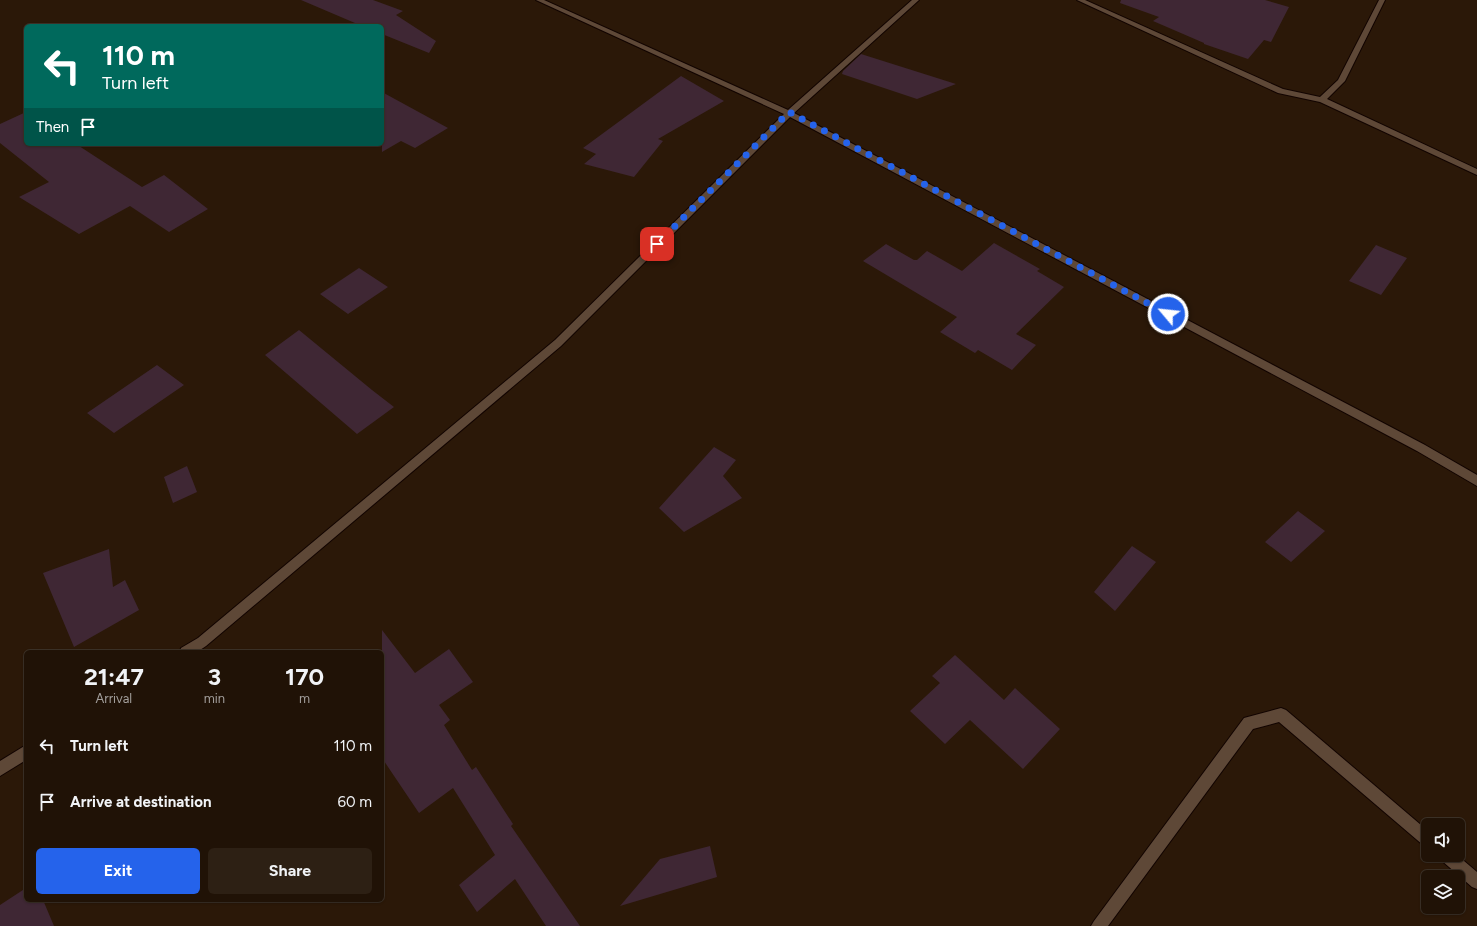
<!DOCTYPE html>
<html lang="en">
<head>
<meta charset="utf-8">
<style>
  :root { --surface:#201206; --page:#2d2014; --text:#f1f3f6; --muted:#a29e9b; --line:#3d3228; --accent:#2563eb }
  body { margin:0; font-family:Figtree,sans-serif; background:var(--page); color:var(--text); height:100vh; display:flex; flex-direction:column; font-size:15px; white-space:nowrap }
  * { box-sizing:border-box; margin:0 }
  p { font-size:13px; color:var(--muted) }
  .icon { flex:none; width:22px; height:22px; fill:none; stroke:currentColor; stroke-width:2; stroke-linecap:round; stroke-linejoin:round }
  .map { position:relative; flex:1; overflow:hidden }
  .side { position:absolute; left:24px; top:650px; width:360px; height:252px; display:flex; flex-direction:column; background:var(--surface); border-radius:6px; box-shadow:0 1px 3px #0004,0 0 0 1px var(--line) }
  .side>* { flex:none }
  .guide { position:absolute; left:24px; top:24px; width:360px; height:122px; border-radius:6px; box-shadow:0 1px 3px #0004,0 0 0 1px var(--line); background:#00695c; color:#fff; overflow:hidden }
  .controls { position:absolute; left:1421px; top:818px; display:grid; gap:8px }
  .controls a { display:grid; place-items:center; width:44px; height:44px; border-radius:6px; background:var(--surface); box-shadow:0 1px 3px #0004,0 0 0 1px var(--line); font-size:20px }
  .pin { position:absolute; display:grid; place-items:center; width:34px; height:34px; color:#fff; margin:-17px; border-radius:8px; box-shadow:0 2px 6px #0006 }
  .me { position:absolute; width:44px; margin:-22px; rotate:298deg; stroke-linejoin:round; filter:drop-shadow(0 0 3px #0008) }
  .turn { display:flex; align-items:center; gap:14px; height:84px; padding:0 12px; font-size:18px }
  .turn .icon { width:52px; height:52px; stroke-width:2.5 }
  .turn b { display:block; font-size:28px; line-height:34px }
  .then { display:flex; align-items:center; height:38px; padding:0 12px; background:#0003; gap:8px; font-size:15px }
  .eta { display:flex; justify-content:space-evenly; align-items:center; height:68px; text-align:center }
  .eta b { font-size:24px; font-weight:700; line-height:28px }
  .cta { display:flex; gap:8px; margin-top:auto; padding:8px 12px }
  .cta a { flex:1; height:46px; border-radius:6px; background:var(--accent); color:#fff; font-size:16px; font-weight:700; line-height:46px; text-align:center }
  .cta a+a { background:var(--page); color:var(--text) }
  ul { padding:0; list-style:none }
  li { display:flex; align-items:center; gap:12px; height:56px; padding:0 12px }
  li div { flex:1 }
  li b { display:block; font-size:15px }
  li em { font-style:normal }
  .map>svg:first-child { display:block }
  .building { fill:#3f2734 }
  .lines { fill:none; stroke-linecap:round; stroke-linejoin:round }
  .minor-casing { stroke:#120400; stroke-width:2 }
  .minor { fill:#5e4837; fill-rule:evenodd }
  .route { stroke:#2563eb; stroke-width:7; stroke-dasharray:0 12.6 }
</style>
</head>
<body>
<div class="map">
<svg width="1477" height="926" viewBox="0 0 1477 926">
  <rect width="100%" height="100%" fill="#2b1808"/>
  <!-- building -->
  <path class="building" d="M 301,0 L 373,0 L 403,11 L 396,15 L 436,41 L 429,53 L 382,34 L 382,26 L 362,26 Z
    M 1121,0 L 1265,0 L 1289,7 L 1271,42 L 1264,40 L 1248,59 L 1204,44 L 1204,43 L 1153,21 L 1159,17 L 1120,3 Z
    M 861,54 L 956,84 L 917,99 L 842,74 L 843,71 Z
    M 681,76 L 724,101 L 658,139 L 663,141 L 634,177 L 584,164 L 596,154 L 583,148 Z
    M 382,92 L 448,128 L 415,148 L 401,141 L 382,152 Z
    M 26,112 L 26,144 L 76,144 L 142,187 L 164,175 L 208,209 L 169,232 L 130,206 L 79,234 L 19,197 L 49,182 L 0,143 L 0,124 Z
    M 994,243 L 1040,269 L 1037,271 L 1064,287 L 1016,334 L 1036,345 L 1012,370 L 978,350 L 975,353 L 940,332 L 957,317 L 863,261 L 886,244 L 914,260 L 917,260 L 927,251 L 962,271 Z
    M 1376,245 L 1407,258 L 1381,295 L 1349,281 Z
    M 359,268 L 388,287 L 348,314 L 320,294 Z
    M 299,330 L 372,390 L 394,407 L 357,434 L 265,355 Z
    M 157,365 L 184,385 L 114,433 L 87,413 Z
    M 714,447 L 736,460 L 723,476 L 742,498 L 684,532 L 659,508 Z
    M 187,466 L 197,492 L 173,503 L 164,477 Z
    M 1298,511 L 1325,531 L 1291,562 L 1265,542 Z
    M 1132,546 L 1156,562 L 1115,611 L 1094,592 Z
    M 109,549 L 113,587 L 125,580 L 139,610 L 74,647 L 43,573 Z
    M 382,630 L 415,673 L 449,649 L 473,682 L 439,705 L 450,720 L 444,725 L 472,770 L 476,767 L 513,824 L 511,826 L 580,926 L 546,926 L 515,879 L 477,912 L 459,885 L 495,855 L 453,788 L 419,813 L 382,758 Z
    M 955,655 L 1004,700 L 1015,688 L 1060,729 L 1023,769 L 970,720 L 945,744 L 910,711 L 940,683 L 932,676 Z
    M 710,846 L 717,877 L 620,906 L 660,859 Z
    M 26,888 L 26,900 L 43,900 L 54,926 L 0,926 L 0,905 Z"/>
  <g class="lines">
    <defs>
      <path id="minor" d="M 536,0 L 544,0 L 788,110 L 912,0 L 919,0 L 794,113 L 1425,445 L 1477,475 L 1477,486 L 1417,451 L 790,117 L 561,346 L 206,646 L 197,652 L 180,652 L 181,648 L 198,638 L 555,340 L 784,114 Z
        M 1077,0 L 1085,0 L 1283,89 L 1320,97 L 1338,80 L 1379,0 L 1385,0 L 1345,81 L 1327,99 L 1477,169 L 1477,175 L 1320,102 L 1278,93 Z
        M 1281,708 L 1286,710 L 1428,831 L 1428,847 L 1423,845 L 1279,722 L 1253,729 L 1108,926 L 1091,926 L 1094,921 L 1244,718 Z
        M 26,745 L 26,760 L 0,776 L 0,761 Z
        M 1439,855 L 1457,855 L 1477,872 L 1477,889 L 1472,887 L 1441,860 Z"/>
    </defs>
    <!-- minor casing -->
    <use href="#minor" class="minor-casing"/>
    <!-- minor -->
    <use href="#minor" class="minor"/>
  </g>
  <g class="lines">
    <!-- route -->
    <path class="route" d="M 657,244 L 789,112 L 1168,314"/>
  </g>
</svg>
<div class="controls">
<a><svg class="icon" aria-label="sound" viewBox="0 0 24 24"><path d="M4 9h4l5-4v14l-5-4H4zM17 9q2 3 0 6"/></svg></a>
<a><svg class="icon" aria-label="layers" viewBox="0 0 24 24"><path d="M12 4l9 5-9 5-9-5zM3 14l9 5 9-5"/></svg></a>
</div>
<div class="pin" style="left:657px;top:244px;background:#d93025"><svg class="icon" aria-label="arrive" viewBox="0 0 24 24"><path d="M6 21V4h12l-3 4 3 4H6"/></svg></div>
<svg class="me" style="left:1168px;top:314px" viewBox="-20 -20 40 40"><circle r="17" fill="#2563eb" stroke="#fff" stroke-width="3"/><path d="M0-11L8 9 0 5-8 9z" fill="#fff"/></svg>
<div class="guide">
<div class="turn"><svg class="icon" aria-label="left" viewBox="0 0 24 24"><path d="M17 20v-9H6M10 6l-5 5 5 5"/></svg><div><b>110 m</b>Turn left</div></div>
<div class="then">Then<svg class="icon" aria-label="arrive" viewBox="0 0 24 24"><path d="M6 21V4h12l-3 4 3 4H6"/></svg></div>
</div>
<section class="side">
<div class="eta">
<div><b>21:47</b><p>Arrival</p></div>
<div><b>3</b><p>min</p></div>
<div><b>170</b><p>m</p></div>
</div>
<ul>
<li><svg class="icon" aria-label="left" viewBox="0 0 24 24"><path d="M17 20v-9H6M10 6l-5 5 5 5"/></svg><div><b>Turn left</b></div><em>110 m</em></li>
<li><svg class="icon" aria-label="arrive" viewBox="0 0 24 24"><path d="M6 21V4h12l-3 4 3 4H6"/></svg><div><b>Arrive at destination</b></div><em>60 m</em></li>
</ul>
<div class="cta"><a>Exit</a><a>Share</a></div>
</section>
</div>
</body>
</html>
